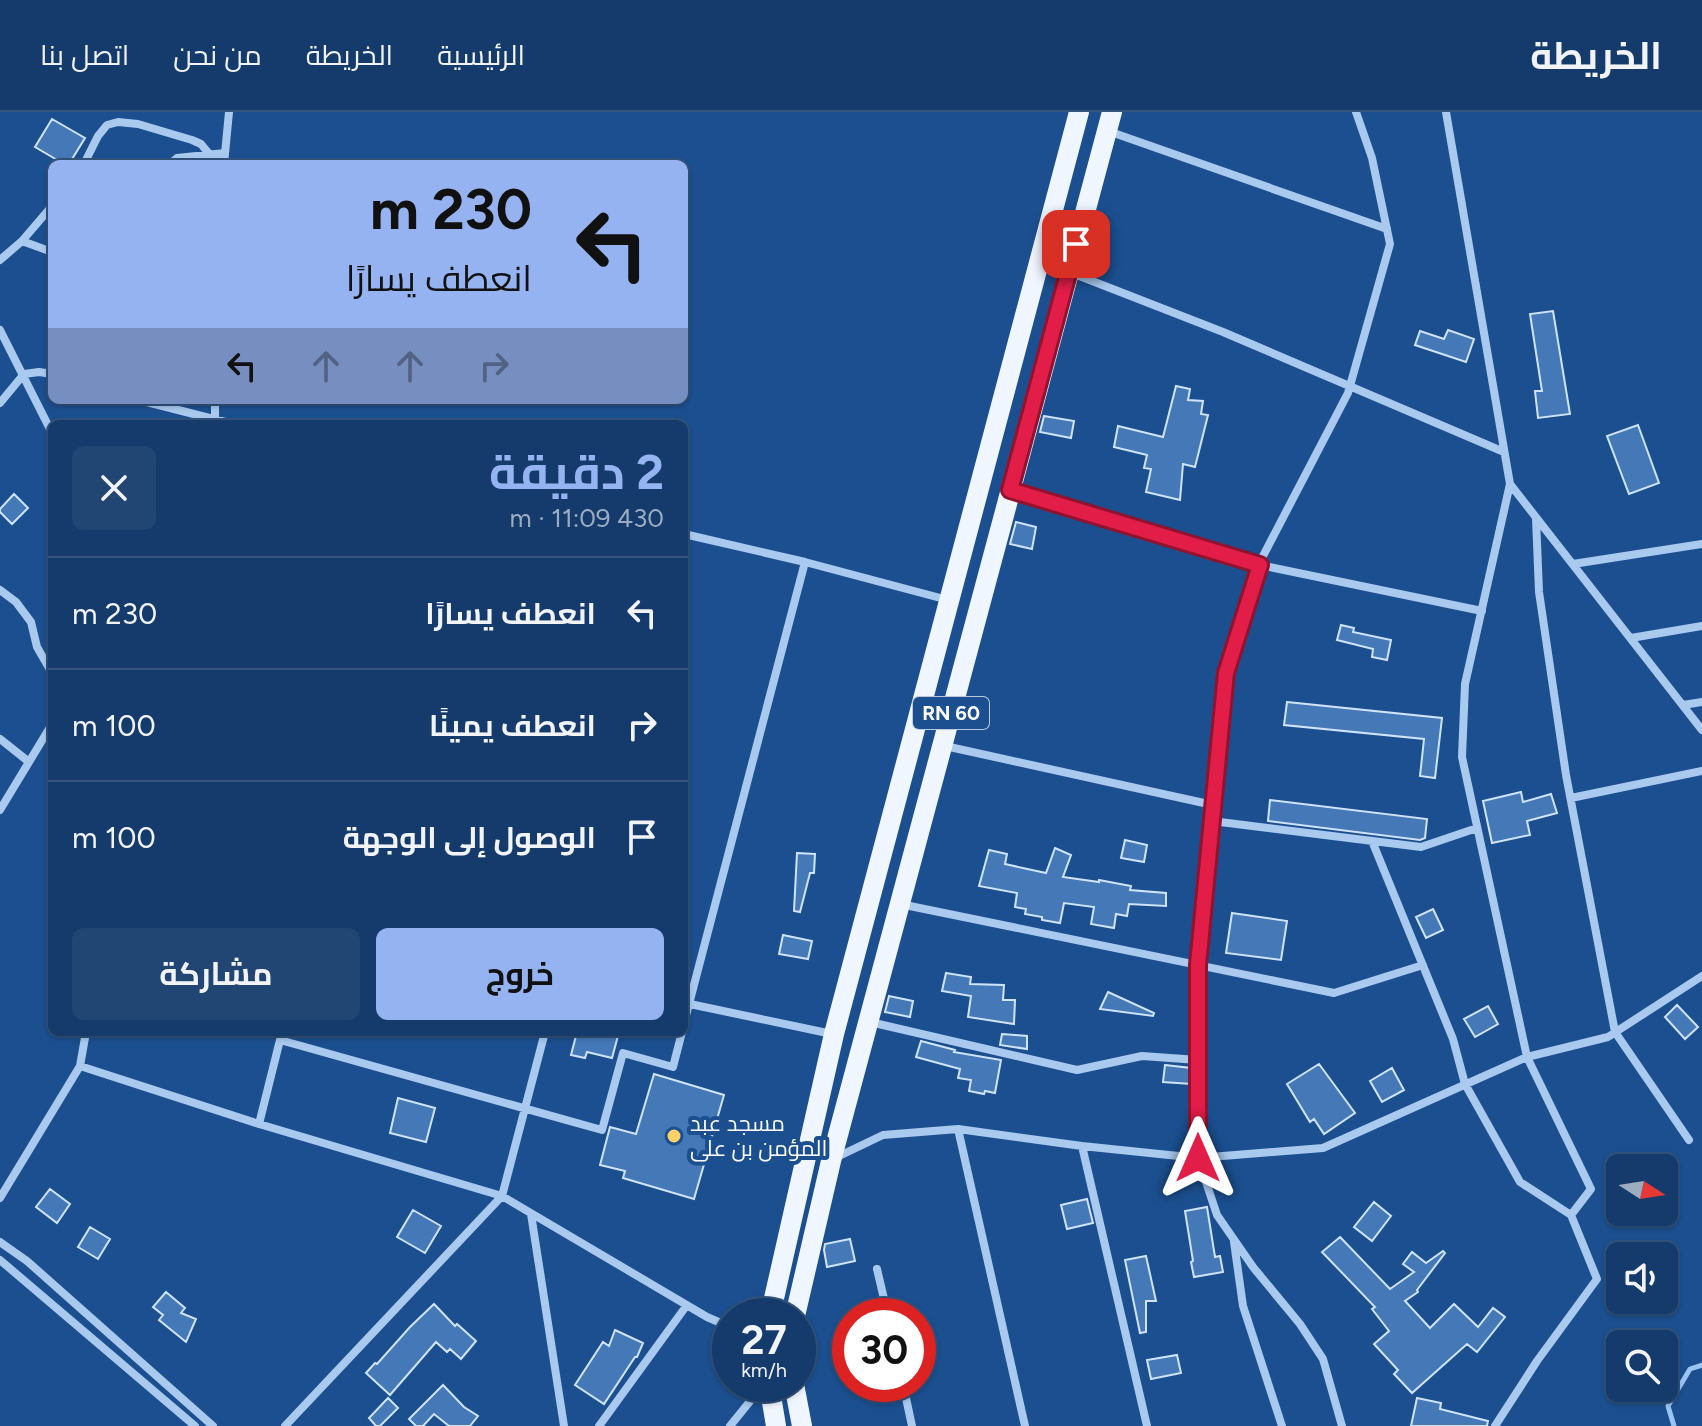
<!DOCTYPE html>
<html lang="ar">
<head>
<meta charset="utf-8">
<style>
  :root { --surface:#143b6b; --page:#214673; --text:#f1f3f6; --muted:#9dadc1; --line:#33557e; --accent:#95b2f1 }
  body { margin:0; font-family:Figtree,Cairo,sans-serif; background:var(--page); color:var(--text); direction:rtl; height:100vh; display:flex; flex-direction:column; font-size:30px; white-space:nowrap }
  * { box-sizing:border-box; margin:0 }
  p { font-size:26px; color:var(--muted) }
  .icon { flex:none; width:44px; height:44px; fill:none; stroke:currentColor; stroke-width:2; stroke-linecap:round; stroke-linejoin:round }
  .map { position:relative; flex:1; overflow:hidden; direction:ltr }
  .side { position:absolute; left:48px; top:308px; width:640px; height:616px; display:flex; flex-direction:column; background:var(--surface); border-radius:12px; box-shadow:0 2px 6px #0004,0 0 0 2px var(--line); direction:rtl }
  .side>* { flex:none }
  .banner { position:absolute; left:48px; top:48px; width:640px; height:244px; border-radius:12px; box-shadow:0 2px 6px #0004,0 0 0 2px var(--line); direction:rtl; background:#95b2f1; color:#111; overflow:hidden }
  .needle { width:52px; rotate:102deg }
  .controls { position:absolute; left:1606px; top:1042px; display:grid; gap:16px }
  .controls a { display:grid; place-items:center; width:72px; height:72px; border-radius:12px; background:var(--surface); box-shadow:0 2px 6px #0004,0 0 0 2px var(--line); font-size:40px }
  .speed { position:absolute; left:712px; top:1186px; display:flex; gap:16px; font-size:40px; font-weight:700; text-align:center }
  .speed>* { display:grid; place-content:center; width:104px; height:104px; border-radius:50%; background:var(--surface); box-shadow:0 2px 6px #0004,0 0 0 2px var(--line); line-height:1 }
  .speed small { font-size:20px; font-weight:400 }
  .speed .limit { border:12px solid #d22; background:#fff; color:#111 }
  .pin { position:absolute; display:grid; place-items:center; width:68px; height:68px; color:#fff; margin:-34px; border-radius:16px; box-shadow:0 4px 12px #0006 }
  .me { position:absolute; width:88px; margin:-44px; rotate:0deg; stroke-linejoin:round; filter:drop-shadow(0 0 6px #0008) }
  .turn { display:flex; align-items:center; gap:28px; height:168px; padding:0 24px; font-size:36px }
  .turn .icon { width:104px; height:104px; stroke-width:2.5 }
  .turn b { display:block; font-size:56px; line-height:68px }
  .lanes { display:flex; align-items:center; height:76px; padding:0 24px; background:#0003; justify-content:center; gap:40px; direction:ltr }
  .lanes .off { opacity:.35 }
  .round { display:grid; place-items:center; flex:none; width:84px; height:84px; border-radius:12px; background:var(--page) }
  .headline { display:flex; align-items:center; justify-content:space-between; height:136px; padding:0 24px }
  h1 { font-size:48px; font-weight:700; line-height:60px; color:var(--accent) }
  .cta { display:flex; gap:16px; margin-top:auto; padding:16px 24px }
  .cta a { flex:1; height:92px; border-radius:12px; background:var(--accent); color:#111; font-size:32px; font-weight:700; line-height:92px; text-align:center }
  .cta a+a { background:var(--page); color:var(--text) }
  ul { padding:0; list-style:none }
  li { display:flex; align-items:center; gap:24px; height:112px; padding:0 24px; border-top:2px solid var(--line) }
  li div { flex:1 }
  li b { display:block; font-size:30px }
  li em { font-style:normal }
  header { display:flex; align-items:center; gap:48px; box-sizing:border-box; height:112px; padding:0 40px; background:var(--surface); border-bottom:2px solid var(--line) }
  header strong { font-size:38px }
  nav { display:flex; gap:44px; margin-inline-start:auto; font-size:28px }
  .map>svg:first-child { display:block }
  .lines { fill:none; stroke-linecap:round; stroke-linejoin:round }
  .stream { stroke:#9cc4f0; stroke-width:5 }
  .building { fill:#4478b7; stroke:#cfe3fa; stroke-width:2 }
  .minor { stroke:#a9c9ee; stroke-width:8 }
  .primary { stroke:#f0f6ff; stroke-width:20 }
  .route-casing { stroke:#92132f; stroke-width:20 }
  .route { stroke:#e11d48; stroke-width:14 }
  .poi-dot { fill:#ffd166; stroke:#1b4f8f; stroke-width:3 }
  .labels { text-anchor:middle; stroke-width:8; stroke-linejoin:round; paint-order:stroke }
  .shield { fill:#1b4f8f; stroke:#bbcadd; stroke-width:2 }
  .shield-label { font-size:20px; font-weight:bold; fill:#fff }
  .poi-label { font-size:22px; fill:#fff; stroke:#1b4f8f; text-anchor:start }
</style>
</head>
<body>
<header>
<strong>الخريطة</strong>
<nav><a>الرئيسية</a><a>الخريطة</a><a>من نحن</a><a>اتصل بنا</a></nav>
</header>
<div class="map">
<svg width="1702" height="1314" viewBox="0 0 1702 1314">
  <rect width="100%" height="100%" fill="#1b4f8f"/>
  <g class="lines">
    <!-- stream -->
    <path class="stream" d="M 1674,1314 L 1668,1294 L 1690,1257 L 1702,1253"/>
  </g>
  <!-- building -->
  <path class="building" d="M 52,7 L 85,26 L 69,52 L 64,52 L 35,35 Z
    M 1553,199 L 1570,302 L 1538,306 L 1535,279 L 1542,279 L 1530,202 Z
    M 1448,218 L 1474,227 L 1466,250 L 1415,233 L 1420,219 L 1444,227 Z
    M 1176,274 L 1190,277 L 1188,288 L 1203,289 L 1201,302 L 1208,303 L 1195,355 L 1183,352 L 1180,388 L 1146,380 L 1151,357 L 1144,356 L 1147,343 L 1114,335 L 1118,314 L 1163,325 Z
    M 1044,304 L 1074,309 L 1071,326 L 1040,320 Z
    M 1638,313 L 1659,371 L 1629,382 L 1607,324 Z
    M 14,382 L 28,396 L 12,412 L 0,400 L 0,397 Z
    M 1016,410 L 1036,415 L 1032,437 L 1010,432 Z
    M 1341,513 L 1354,516 L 1353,520 L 1391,528 L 1387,548 L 1372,545 L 1373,537 L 1337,528 Z
    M 1287,590 L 1442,606 L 1435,666 L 1420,664 L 1424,627 L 1284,613 Z
    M 1521,680 L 1523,690 L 1551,682 L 1557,701 L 1527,709 L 1530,723 L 1492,731 L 1483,689 Z
    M 1270,688 L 1427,707 L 1425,726 L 1420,728 L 1268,709 Z
    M 1125,728 L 1147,733 L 1144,750 L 1121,746 Z
    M 1055,736 L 1071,743 L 1063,765 L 1099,770 L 1099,768 L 1131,774 L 1130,778 L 1166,781 L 1166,794 L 1129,792 L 1127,804 L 1116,802 L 1114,816 L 1091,812 L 1094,795 L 1064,791 L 1060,811 L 1042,808 L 1042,805 L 1025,802 L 1026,797 L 1015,795 L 1017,781 L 979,774 L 989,738 L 1007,742 L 1005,752 L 1046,761 Z
    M 797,741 L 815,742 L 814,761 L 810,761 L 800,800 L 794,799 Z
    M 1433,797 L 1443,818 L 1426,826 L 1416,805 Z
    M 1232,801 L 1287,809 L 1281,848 L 1226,841 Z
    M 783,823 L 812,829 L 808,847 L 779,842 Z
    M 946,861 L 971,865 L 970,872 L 1004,873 L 1003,888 L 1015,888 L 1014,912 L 968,905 L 971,884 L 942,879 Z
    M 1108,880 L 1154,901 L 1153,904 L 1100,897 Z
    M 889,884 L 913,889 L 910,905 L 885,900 Z
    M 1677,893 L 1698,915 L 1685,927 L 1665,905 Z
    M 1488,894 L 1498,912 L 1475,925 L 1464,907 Z
    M 577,920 L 619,920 L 612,946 L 587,940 L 585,946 L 571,943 Z
    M 1002,922 L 1027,924 L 1027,937 L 1000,933 Z
    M 921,929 L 955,938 L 954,940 L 1001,948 L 995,981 L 985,979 L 984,982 L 969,979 L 971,968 L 958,966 L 960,957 L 916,945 Z
    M 1319,952 L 1355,1001 L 1324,1022 L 1314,1007 L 1310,1010 L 1287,972 Z
    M 1165,953 L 1191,956 L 1191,972 L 1163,970 Z
    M 1392,956 L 1404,978 L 1382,990 L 1370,969 Z
    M 654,962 L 724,983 L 694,1087 L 623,1066 L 625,1059 L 600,1053 L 610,1015 L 636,1022 Z
    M 398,986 L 435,996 L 426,1030 L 390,1021 Z
    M 50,1077 L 70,1092 L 57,1111 L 36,1095 Z
    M 1087,1087 L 1093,1111 L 1067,1117 L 1061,1093 Z
    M 1374,1090 L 1391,1104 L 1372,1129 L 1354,1115 Z
    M 1207,1095 L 1215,1145 L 1220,1144 L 1223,1160 L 1194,1165 L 1191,1150 L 1193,1149 L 1185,1099 Z
    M 413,1098 L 441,1114 L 425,1141 L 397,1125 Z
    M 90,1115 L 110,1127 L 98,1147 L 78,1135 Z
    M 1340,1125 L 1390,1177 L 1414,1160 L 1403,1152 L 1412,1140 L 1426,1151 L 1443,1139 L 1445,1141 L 1417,1178 L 1418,1180 L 1405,1189 L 1430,1216 L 1454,1192 L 1478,1215 L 1493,1196 L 1505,1205 L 1477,1240 L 1467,1232 L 1412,1281 L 1394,1262 L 1398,1258 L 1374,1232 L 1389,1219 L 1372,1197 L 1375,1195 L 1322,1140 Z
    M 850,1127 L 855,1149 L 827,1155 L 824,1138 L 825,1132 Z
    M 1146,1144 L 1156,1189 L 1146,1189 L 1146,1220 L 1140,1221 L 1125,1148 Z
    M 166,1180 L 185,1196 L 181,1201 L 196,1207 L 186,1230 L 159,1208 L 163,1203 L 153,1195 Z
    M 434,1192 L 455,1214 L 457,1212 L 476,1229 L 461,1247 L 450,1237 L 447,1240 L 436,1230 L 390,1283 L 366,1261 L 375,1251 L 377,1252 L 410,1215 Z
    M 615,1218 L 643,1231 L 637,1245 L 635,1245 L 604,1292 L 575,1273 L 603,1230 L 609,1234 Z
    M 1177,1243 L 1181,1261 L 1151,1267 L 1147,1248 Z
    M 443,1273 L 464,1295 L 478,1304 L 470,1314 L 449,1314 L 434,1302 L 423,1314 L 416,1314 L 409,1307 Z
    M 388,1286 L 398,1296 L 380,1314 L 376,1314 L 369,1306 Z
    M 1417,1286 L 1441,1291 L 1440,1297 L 1488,1309 L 1487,1314 L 1411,1314 Z"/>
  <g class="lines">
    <!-- minor -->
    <path class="minor" d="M 1446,0 L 1510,372 L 1702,618
      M 1108,19 L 1387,117
      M 84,52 L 98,24 L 107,13 L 118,10 L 138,12 L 192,28 L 201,32 L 210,43
      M 170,52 L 177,46 L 225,41
      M 224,52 L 229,0
      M 22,129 L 52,140
      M 0,148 L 22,129 L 52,94
      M 1069,160 L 1223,220 L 1504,340
      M 0,218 L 52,321
      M 139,288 L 233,312
      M 0,291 L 24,262 L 39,260 L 52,262
      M 215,311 L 215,288
      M 1510,372 L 1465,572 L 1462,645 L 1527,945 L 1591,1077 L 1571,1103
      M 1010,378 L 1260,453 L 1482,499
      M 1536,406 L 1539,480 L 1566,663 L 1615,920 L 1689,1028
      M 684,422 L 805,450 L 948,488
      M 1573,452 L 1702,432
      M 0,478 L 16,490 L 31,510 L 37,535 L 52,561
      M 1631,526 L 1702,514
      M 1683,593 L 1702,590
      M 0,627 L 29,650
      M 945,634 L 1213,693
      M 1571,686 L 1702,659
      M 0,698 L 52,612
      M 1212,709 L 1421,735 L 1477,716
      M 1372,729 L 1453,927 L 1465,972 L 1520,1070 L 1571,1103 L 1597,1167 L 1537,1249 L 1495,1314
      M 900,792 L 1334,881 L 1423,853
      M 685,891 L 832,922
      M 870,910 L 1077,958 L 1142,944 L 1198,948
      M 684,911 L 805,450
      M 280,928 L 602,1018 L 623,941 L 673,955 L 682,920
      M 80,954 L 259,1012 L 502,1084 L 707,1205 L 730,1215
      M 259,1012 L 282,920
      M 958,1017 L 1025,1314
      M 1082,1034 L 1147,1314
      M 835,1046 L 883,1023 L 958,1017 L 1082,1034 L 1198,1046 L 1323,1036 L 1527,945 L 1608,925 L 1702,864
      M 0,1086 L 80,954 L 86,920
      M 531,1102 L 564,1314
      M 0,1130 L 27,1149 L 213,1314
      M 1234,1130 L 1243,1194 L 1282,1314
      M 0,1148 L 195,1314
      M 877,1157 L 888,1204
      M 903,1272 L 912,1314
      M 285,1314 L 502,1084 L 545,920
      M 599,1314 L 687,1193
      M 730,1314 L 764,1272
      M 1342,1314 L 1323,1247 L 1300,1212 L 1253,1155 L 1217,1103 L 1198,1046 L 1198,853 L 1226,561 L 1263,444 L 1348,281 L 1390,132 L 1372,46 L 1356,0"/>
    <!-- primary -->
    <path class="primary" d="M 770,1204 L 834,922 L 1079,0
      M 795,1204 L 831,1049 L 1112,0
      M 769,1272 L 776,1314
      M 794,1272 L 802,1314"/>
  </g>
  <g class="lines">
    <defs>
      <path id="route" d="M 1076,132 L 1010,378 L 1260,453 L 1226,561 L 1198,853 L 1198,1046"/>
    </defs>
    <!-- route casing -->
    <use href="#route" class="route-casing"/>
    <!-- route -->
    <use href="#route" class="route"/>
  </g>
  <!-- markers -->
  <circle class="poi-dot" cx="674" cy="1024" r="8"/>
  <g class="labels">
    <!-- shield labels -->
    <rect class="shield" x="913" y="585" width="76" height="32" rx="6"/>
    <g class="shield-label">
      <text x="951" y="608">RN 60</text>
    </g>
    <!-- poi labels -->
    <g class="poi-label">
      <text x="690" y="1019">مسجد عبد<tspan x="690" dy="25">المؤمن بن على</tspan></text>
    </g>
  </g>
</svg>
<div class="controls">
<a><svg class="needle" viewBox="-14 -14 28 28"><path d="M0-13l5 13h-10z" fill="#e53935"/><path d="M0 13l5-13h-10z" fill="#9dadc1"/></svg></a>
<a><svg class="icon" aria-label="sound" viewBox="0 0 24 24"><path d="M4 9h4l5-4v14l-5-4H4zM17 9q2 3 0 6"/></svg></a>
<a><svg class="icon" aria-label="search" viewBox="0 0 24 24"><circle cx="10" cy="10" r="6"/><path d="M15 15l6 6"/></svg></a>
</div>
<div class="speed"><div>27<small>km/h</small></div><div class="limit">30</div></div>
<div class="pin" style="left:1076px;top:132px;background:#d93025"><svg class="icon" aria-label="arrive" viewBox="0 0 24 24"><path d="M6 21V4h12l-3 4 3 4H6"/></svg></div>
<svg class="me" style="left:1198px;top:1046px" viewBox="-20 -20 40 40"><path d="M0-17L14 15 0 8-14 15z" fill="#e11d48" stroke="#fff" stroke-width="4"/></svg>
<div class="banner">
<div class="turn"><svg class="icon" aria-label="left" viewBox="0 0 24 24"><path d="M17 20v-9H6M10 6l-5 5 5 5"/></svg><div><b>230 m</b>انعطف يسارًا</div></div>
<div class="lanes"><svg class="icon" aria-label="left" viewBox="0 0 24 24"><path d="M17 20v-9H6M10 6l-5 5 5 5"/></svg><svg class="icon off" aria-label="ahead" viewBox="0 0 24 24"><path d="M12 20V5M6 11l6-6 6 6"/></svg><svg class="icon off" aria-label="ahead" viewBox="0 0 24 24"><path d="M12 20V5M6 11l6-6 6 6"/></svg><svg class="icon off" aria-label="right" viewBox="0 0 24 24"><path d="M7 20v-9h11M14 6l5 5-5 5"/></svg></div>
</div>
<section class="side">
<div class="headline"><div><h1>2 دقيقة</h1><p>430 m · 11:09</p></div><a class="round"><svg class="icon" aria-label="close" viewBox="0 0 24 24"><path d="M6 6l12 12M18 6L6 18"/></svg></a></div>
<ul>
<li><svg class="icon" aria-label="left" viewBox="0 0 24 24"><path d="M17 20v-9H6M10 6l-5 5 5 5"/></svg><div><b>انعطف يسارًا</b></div><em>230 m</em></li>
<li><svg class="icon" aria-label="right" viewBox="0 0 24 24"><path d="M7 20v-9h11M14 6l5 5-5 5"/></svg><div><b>انعطف يمينًا</b></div><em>100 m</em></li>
<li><svg class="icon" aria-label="arrive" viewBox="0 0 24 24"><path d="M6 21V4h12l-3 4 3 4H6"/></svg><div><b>الوصول إلى الوجهة</b></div><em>100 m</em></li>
</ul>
<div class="cta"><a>خروج</a><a>مشاركة</a></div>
</section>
</div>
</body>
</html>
